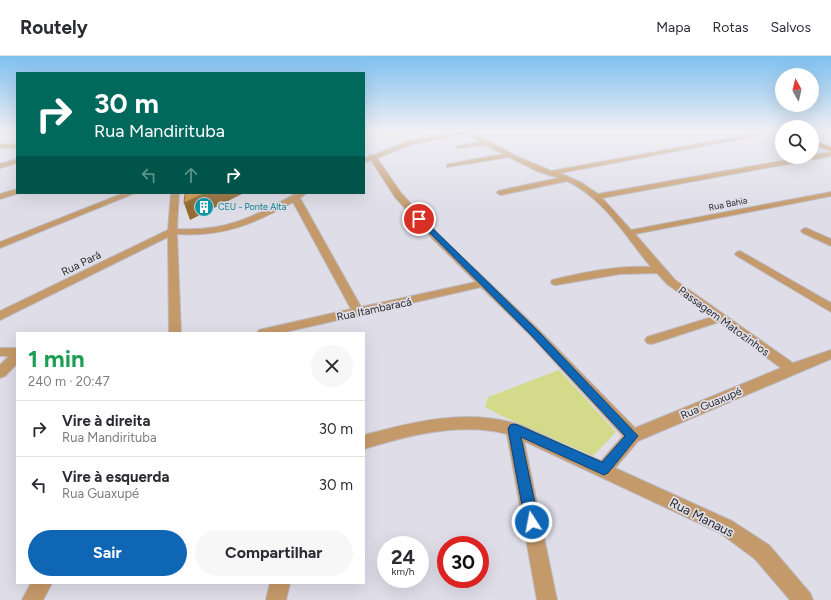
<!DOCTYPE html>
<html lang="pt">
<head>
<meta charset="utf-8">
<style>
  :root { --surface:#fff; --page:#f7f7f7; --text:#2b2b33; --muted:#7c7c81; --line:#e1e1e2; --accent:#0f66b4 }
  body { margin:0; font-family:Figtree,sans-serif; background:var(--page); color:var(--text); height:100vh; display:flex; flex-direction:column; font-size:15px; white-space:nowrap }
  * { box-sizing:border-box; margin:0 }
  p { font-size:13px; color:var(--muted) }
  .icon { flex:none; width:22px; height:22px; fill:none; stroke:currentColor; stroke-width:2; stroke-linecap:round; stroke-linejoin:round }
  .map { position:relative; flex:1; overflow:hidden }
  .drawer { position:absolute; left:16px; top:276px; width:349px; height:252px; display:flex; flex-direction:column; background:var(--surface); border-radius:0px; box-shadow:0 4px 16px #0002 }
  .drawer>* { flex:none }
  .banner { position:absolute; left:16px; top:16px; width:349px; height:122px; border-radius:0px; box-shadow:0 4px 16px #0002; background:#00695c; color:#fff; overflow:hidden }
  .needle { width:26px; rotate:352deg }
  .buttons { position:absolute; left:775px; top:12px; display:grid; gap:8px }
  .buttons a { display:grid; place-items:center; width:44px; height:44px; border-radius:50%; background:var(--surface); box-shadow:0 4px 16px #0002; font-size:20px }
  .speed { position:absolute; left:377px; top:480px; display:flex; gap:8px; font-size:20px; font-weight:700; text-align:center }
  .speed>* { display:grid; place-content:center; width:52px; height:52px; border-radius:50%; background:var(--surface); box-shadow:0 4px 16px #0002; line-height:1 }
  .speed small { font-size:10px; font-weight:400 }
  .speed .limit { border:6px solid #d22; background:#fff; color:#111 }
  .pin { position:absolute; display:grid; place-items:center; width:34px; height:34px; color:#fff; margin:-17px; border:2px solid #fff; border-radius:50%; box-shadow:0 1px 4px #0007 }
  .me { position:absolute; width:44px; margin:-22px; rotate:349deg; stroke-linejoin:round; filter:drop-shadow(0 0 3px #0008) }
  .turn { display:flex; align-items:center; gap:14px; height:84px; padding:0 12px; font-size:18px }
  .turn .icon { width:52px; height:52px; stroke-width:2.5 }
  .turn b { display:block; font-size:28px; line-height:34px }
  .lanes { display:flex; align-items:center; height:38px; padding:0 12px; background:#0003; justify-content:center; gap:20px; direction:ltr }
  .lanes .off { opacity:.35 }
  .round { display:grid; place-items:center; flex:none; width:42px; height:42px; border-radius:21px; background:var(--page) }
  .overview { display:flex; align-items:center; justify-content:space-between; height:68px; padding:0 12px }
  h1 { font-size:24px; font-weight:700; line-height:30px; color:#1e9e55 }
  .cta { display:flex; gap:8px; margin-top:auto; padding:8px 12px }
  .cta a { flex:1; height:46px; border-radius:24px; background:var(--accent); color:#fff; font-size:16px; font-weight:700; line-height:46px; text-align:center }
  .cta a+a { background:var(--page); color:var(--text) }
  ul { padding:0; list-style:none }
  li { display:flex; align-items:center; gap:12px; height:56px; padding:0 12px; border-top:1px solid var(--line) }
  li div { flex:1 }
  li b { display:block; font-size:15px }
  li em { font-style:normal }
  header { display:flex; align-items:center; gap:24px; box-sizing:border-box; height:56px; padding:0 20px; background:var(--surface); border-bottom:1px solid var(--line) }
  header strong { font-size:19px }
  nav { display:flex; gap:22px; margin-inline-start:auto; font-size:14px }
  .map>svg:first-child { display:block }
  .green { fill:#d3da89 }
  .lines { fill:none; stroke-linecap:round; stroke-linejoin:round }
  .street-casing { stroke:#bbbac3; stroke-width:2 }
  .secondary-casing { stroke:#bbbac3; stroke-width:2 }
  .street { fill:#c59a6a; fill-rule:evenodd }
  .secondary { fill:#b5771e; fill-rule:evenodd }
  .shaded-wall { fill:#966c31 }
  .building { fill:#d69a46; stroke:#966c31 }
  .route { fill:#0f66b4; stroke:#0a4275 }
  .labels { text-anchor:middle; stroke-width:3.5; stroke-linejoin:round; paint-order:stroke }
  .far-street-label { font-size:9px; fill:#2b2b2f; stroke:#dfdee8 }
  .far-culture-label { font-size:9px; fill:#0d838f; stroke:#dfdee8; text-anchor:start }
  .street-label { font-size:11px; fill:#2b2b2f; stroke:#dfdee8 }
  .near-street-label { font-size:13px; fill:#2b2b2f; stroke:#dfdee8 }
</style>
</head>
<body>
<header>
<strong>Routely</strong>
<nav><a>Mapa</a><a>Rotas</a><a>Salvos</a></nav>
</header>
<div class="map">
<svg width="831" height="544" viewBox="0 0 831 544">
  <rect width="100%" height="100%" fill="#dfdee8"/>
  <!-- green -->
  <path class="green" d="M 379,75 L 449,75 L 386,82 Z
    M 559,314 L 616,376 L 593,400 L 500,359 L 485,351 L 488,341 Z"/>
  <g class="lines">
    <defs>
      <path id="street" d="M 462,75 L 475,75 L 473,77 L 514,99 L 551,115 L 769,75 L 782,75 L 560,117 L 582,127 L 598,138 L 803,101 L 812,101 L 812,99 L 831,96 L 831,100 L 602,142 L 631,174 L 831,136 L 831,140 L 635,178 L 675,224 L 793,307 L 831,294 L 831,303 L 638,385 L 615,412 L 732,465 L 769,489 L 810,537 L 813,544 L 790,544 L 755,503 L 720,477 L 524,385 L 557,544 L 537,544 L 507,378 C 459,366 410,379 364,393 L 364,379 C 412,366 464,353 514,367 C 525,370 535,376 545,380 C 563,389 582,397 601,405 L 623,380 L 531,280 L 481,231 L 364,258 L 359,261 L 356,260 L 281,277 L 257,277 L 259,274 L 263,273 L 351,253 L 293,146 C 254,168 223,181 177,178 L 181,277 L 169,277 L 168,181 L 0,264 L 0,255 L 168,174 L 171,137 L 179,137 L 177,173 C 227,176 255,160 297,137 L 307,137 L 300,142 L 361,251 L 476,226 L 433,183 L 395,141 L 371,104 L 364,107 L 364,103 L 369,101 L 370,99 L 374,99 L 409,85 ZM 466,78 L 480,86 L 457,90 L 457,92 L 486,89 L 503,98 L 449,108 L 447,109 L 447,111 L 509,101 L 537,115 L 559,122 L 498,135 L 497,137 L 501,139 L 567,125 C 604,142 626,181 651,211 C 619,209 584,216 552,224 L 551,226 L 552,228 L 556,229 L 620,218 L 657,217 L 667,228 L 712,261 L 647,281 L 645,284 L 647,287 L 651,288 L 655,287 L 719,266 L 781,312 L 635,372 L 539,274 L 439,179 L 401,137 L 377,102 L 413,88 Z
        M 0,88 L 17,88 L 17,92 L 0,92 Z
        M 17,103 L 17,107 L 0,112 L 0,108 Z
        M 17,133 L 17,137 L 19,137 L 0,143 L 0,138 Z
        M 124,137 L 135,137 L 0,192 L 0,186 Z
        M 806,172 L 831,183 L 831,190 L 803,177 L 801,175 L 803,173 Z
        M 740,195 L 831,247 L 831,256 L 737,200 L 735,198 L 737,196 Z
        M 0,292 L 17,292 L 17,308 L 5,320 L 0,322 L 0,309 L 9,300 L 0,300 Z
        M 31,527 L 52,527 L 43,544 L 22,544 Z
        M 270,527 L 290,527 L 286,544 L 266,544 Z"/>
      <path id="secondary" d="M 812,84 L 831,91 L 831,95 L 812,88 Z"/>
    </defs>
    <!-- street casing -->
    <use href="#street" class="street-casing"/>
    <!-- secondary casing -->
    <use href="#secondary" class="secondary-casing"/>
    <!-- street -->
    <use href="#street" class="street"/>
    <!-- secondary -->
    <use href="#secondary" class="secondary"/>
  </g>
  <!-- shaded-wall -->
  <path class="shaded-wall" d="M 205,137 L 244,137 L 190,164 L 184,147 Z"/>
  <!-- building -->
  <path class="building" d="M 185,137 L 205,137 L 184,147 Z"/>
  <!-- sky -->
  <linearGradient id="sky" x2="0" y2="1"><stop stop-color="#7ec0ef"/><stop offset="0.5" stop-color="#f1f0f5"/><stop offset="1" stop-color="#f1f0f5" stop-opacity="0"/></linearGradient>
  <rect width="831" height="151" fill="url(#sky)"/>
  <!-- route -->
  <path class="route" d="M 417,161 L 421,161 L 538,275 L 638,380 L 608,417 L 604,419 L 521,381 L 539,466 L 537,471 L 532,473 L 527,471 L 525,466 L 508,373 L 510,369 L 514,368 L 518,369 L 602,406 L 625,380 L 531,279 L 417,164 Z"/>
  <!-- icons -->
  <defs>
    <symbol id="building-disc" viewBox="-11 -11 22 22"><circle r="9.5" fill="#0f9aa8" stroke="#dfdee8"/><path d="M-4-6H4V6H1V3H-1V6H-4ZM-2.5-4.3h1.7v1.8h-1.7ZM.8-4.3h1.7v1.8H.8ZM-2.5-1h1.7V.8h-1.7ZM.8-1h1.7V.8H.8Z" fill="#fff"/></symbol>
  </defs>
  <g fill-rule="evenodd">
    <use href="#building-disc" x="193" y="140" width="22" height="22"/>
  </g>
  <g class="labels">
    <!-- far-street labels -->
    <g class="far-street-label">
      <text transform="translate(728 148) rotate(-11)" y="3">Rua Bahia</text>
    </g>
    <!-- far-culture labels -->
    <g class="far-culture-label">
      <text x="218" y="154">CEU - Ponte Alta</text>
    </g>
    <!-- street labels -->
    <g class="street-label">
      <text transform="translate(81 207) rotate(-26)" y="4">Rua Pará</text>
      <text transform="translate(374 253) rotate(-12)" y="4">Rua Itambaracá</text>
      <text transform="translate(724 265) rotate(36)" y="4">Passagem Matozinhos</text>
      <text transform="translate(711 347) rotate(-23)" y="4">Rua Guaxupé</text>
    </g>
    <!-- near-street labels -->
    <g class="near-street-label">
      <text transform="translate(702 461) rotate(27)" y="5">Rua Manaus</text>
    </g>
  </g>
</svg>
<div class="buttons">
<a><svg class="needle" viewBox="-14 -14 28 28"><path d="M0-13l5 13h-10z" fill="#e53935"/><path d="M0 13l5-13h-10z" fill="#7c7c81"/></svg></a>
<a><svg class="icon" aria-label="search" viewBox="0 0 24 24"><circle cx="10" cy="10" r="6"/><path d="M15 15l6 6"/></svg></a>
</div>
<div class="speed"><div>24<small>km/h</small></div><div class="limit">30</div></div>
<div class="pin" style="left:419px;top:163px;background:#d93025"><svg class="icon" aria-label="arrive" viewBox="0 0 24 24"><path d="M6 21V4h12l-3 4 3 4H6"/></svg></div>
<svg class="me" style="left:532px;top:466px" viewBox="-20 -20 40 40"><circle r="17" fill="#0f66b4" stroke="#fff" stroke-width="3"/><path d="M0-11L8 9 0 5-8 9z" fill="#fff"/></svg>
<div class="banner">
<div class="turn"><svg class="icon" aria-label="right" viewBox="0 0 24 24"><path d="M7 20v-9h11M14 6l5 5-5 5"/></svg><div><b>30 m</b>Rua Mandirituba</div></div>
<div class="lanes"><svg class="icon off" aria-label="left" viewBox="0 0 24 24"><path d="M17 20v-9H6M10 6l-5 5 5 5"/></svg><svg class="icon off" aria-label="ahead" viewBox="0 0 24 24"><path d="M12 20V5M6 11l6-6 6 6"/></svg><svg class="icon" aria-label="right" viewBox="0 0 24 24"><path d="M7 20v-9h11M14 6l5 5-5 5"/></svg></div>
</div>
<section class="drawer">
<div class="overview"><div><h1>1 min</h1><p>240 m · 20:47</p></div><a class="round"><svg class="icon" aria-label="close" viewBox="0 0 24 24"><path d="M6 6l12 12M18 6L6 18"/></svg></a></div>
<ul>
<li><svg class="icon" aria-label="right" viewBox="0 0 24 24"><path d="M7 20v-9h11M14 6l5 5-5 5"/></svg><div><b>Vire à direita</b><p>Rua Mandirituba</p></div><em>30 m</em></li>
<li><svg class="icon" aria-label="left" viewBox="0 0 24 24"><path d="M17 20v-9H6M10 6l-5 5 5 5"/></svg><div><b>Vire à esquerda</b><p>Rua Guaxupé</p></div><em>30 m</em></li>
</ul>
<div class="cta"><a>Sair</a><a>Compartilhar</a></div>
</section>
</div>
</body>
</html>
